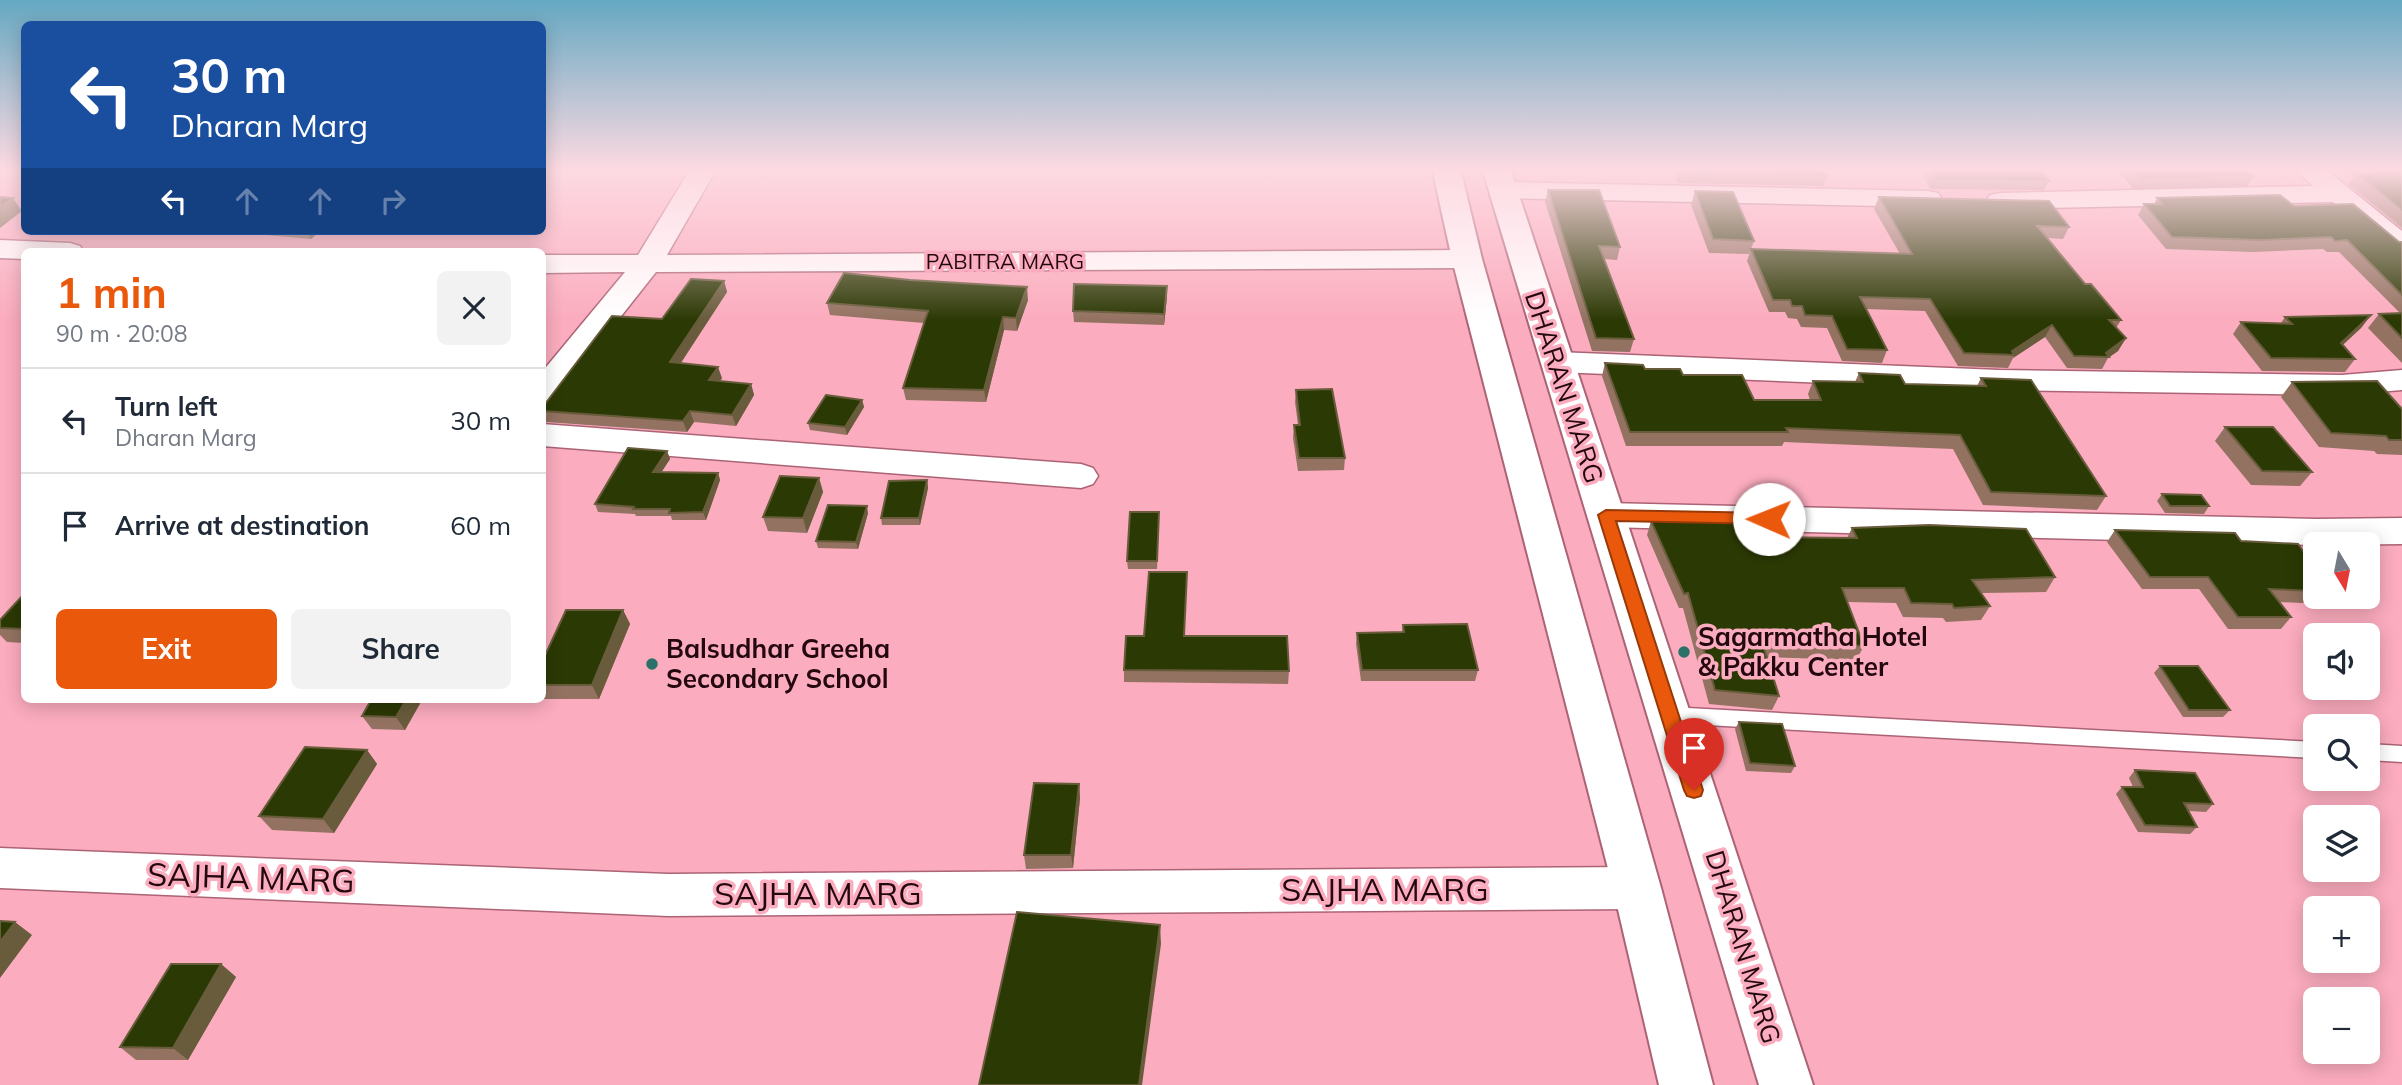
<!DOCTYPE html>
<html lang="en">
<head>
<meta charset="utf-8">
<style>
  :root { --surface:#fff; --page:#f2f2f3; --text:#1f2937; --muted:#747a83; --line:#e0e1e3; --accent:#ea580c }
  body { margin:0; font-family:Mulish,sans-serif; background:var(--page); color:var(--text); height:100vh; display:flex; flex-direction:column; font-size:26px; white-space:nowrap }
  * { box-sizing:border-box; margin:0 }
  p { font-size:23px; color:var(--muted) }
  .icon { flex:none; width:38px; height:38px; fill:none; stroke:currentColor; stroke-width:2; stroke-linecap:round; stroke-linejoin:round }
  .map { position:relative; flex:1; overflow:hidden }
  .side { position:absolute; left:21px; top:248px; width:525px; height:455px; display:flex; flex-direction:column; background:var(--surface); border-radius:10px; box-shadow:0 4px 18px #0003 }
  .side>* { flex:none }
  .top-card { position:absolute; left:21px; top:21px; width:525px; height:214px; border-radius:10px; box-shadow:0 4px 18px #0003; background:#1a4fa0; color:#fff; overflow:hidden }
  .needle { width:46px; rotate:170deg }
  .buttons { position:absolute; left:2303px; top:532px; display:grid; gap:14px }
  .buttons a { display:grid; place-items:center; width:77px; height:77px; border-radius:10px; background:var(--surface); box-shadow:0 4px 18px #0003; font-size:35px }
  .pin { position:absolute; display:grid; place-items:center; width:60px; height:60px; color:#fff; margin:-72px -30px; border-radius:50% 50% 50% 0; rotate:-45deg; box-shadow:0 0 7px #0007 }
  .pin .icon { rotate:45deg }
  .me { position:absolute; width:77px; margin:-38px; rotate:271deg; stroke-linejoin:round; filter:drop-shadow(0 0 5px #0008) }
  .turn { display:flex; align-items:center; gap:24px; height:147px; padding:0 35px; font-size:32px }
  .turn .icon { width:91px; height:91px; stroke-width:2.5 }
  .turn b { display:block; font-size:49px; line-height:60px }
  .lanes { display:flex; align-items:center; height:66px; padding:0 35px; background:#0003; justify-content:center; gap:35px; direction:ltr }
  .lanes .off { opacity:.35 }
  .round { display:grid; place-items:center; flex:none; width:74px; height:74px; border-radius:10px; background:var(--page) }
  .head { display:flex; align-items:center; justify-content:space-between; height:119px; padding:0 35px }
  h1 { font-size:42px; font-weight:700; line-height:52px; color:var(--accent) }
  .cta { display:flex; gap:14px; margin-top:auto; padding:14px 35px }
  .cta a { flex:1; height:80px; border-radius:10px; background:var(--accent); color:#fff; font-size:28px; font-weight:700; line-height:80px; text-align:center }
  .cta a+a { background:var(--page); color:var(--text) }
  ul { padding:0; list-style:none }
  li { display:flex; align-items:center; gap:21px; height:105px; padding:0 35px; border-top:2px solid var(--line) }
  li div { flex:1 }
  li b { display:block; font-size:26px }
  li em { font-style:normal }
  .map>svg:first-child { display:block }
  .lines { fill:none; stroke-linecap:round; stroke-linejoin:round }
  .lane-casing { stroke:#ab6375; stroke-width:3 }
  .street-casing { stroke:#ab6375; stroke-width:3 }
  .primary-casing { stroke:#ab6375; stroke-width:4 }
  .lane { fill:#fff; fill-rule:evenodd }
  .street { fill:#fff; fill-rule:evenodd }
  .primary { fill:#fff; fill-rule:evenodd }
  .wall { fill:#937261 }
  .shaded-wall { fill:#695c3c }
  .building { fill:#2b3904; stroke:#695c3c; stroke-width:2 }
  .route { fill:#ea580c; stroke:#983908; stroke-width:2 }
  .poi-dot { fill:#2a7169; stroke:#fbacbe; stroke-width:2.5 }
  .labels { text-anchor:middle; stroke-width:7; stroke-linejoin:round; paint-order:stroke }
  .far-street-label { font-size:21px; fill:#230810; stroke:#fbacbe }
  .street-label { font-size:26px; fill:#230810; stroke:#fbacbe }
  .poi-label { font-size:26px; font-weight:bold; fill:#230810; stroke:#fbacbe; text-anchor:start }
  .near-street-label { font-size:32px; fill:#230810; stroke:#fbacbe }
</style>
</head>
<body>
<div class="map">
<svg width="2402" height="1085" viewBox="0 0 2402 1085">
  <rect width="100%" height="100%" fill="#fbacbe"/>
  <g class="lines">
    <defs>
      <path id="lane" d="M 1669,707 L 2315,742 L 2315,758 L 1669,723 L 1662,721 L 1659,715 L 1662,709 Z
        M 2368,744 L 2402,746 L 2402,762 L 2368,760 Z"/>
      <path id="street" d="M 691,168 L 717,168 L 667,255 L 1467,250 L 1477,253 L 1481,259 L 1477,265 L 1467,268 L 656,272 L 554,401 L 542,404 L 542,372 L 625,272 L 542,273 L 542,255 L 638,255 Z
        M 2294,168 L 2324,168 L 2402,231 L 2402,254 L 2392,251 L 2333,202 L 2000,209 L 1990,207 L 1986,201 L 1990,195 L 2000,193 L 2313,186 Z
        M 1502,182 L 1928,191 L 1938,193 L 1942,199 L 1938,205 L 1928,207 L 1502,198 L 1492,196 L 1489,190 L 1492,184 Z
        M 0,240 L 70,243 L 80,246 L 84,252 L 24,252 L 24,259 L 0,258 Z
        M 1557,352 L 1999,370 L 2342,375 L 2402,370 L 2402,390 L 2342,395 L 1999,390 L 1557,372 L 1546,369 L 1541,362 L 1546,355 Z
        M 542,424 L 1081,464 L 1093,468 L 1098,476 L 1093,484 L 1081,488 L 542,446 Z
        M 1606,503 L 2317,519 L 2402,518 L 2402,544 L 2315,545 L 1606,527 L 1593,524 L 1588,515 L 1593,506 Z
        M 0,848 L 668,874 L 1637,867 L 1653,873 L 1660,888 L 1653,903 L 1637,909 L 668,916 L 0,888 Z"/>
      <path id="primary" d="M 1432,168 L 1460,168 L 1482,259 L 1661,888 L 1713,1085 L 1659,1085 L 1613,888 L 1452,259 Z
        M 1482,168 L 1510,168 L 1813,1085 L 1759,1085 Z"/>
    </defs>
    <!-- lane casing -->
    <use href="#lane" class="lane-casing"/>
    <!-- street casing -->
    <use href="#street" class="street-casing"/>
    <!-- primary casing -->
    <use href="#primary" class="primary-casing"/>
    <!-- lane -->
    <use href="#lane" class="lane"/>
    <!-- street -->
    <use href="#street" class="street"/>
    <!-- primary -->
    <use href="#primary" class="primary"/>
  </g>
  <!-- wall -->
  <path class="wall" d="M 1672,168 L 1822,168 L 1827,176 L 1823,186 L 1678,183 Z
    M 1918,168 L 2040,168 L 2049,181 L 2044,190 L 1931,189 Z
    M 2116,168 L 2246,168 L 2253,176 L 2247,186 L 2133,189 Z
    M 2344,168 L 2402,168 L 2402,228 L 2348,184 L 2354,177 Z
    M 1548,190 L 1620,247 L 1617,260 L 1604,259 L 1634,339 L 1630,352 L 1592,351 L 1545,202 Z
    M 1695,191 L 1754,241 L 1749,254 L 1709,253 L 1691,205 Z
    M 1879,197 L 2069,227 L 2063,239 L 2048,238 L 2085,284 L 2121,320 L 2116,328 L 2126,338 L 2118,351 L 2108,358 L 2102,369 L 2067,368 L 2045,337 L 2013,358 L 2008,368 L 1958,366 L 1925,311 L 1866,309 L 1887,350 L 1882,363 L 1842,361 L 1827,328 L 1801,327 L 1797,319 L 1788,318 L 1785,312 L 1769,312 L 1747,261 L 1751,249 L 1900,254 L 1874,209 Z
    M 2157,198 L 2294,206 L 2402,242 L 2402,363 L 2368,328 L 2379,314 L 2400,313 L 2339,252 L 2327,252 L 2323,249 L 2253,252 L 2166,249 L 2138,215 L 2144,204 L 2154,204 Z
    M 222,231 L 320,231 L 311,239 Z
    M 724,281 L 727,292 L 681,363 L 722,378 L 720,381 L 751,384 L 754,395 L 736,426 L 694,422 L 687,432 L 546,422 L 542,414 L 542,408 L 662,319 Z
    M 1167,297 L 1164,325 L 1074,322 L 1073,311 Z
    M 1028,300 L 1017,331 L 1004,330 L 986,402 L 906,400 L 903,388 L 924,323 L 830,315 L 827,303 Z
    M 2371,315 L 2361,328 L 2342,345 L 2355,359 L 2345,372 L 2262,371 L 2233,334 L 2241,322 L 2281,323 L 2285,317 Z
    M 1605,363 L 1683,375 L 1754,400 L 1810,400 L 1808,394 L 1813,381 L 1855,382 L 1859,373 L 1905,384 L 1977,386 L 1981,378 L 2106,496 L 2097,510 L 1983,505 L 1953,449 L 1784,442 L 1782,446 L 1626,446 L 1602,376 Z
    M 2292,382 L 2402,409 L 2402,455 L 2377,454 L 2374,451 L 2319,447 L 2281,397 Z
    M 1296,390 L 1345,458 L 1344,470 L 1298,471 L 1293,438 L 1294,425 L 1298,425 L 1295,402 Z
    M 862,400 L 864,407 L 847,435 L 810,430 L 808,423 Z
    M 2225,427 L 2312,472 L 2300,486 L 2251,485 L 2215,441 Z
    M 667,451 L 670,459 L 661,473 L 718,473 L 720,480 L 706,520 L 672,520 L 671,516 L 636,516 L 635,514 L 598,512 L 595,504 Z
    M 819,478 L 823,492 L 807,533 L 768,531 L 763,517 Z
    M 927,480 L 928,488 L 920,525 L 882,525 L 881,518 Z
    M 2162,494 L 2209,506 L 2204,514 L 2165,513 L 2157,501 Z
    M 868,513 L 858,549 L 818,548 L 816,541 Z
    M 1159,520 L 1157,569 L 1128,569 L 1127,561 Z
    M 1651,521 L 1749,537 L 1847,538 L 1852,528 L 2055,577 L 2046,592 L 1981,593 L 1990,606 L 1981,620 L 1946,622 L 1943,618 L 1903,617 L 1896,603 L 1847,602 L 1864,646 L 1856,660 L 1766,657 L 1779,696 L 1772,710 L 1709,704 L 1683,608 L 1679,608 L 1647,535 Z
    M 2115,530 L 2241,541 L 2315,567 L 2315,597 L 2329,597 L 2323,604 L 2279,602 L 2291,617 L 2281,629 L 2228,629 L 2199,589 L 2142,589 L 2107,542 Z
    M 1187,572 L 1184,636 L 1289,671 L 1288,684 L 1124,682 L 1124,670 L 1144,636 Z
    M 24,594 L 24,643 L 7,642 L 0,635 L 0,620 Z
    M 623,610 L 630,624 L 599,699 L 542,699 L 542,662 Z
    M 1403,625 L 1478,670 L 1475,681 L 1361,681 L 1356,644 L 1357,633 L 1402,632 Z
    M 2160,666 L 2230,710 L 2223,717 L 2183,717 L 2154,673 Z
    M 371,700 L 422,700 L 405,730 L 372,729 L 362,716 Z
    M 1739,722 L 1795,766 L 1791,773 L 1746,771 L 1735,729 Z
    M 367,750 L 377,764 L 334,833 L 272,830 L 259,816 Z
    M 2135,770 L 2213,804 L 2206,812 L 2188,811 L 2197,827 L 2190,834 L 2138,832 L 2116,794 L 2122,787 L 2133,787 L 2129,778 Z
    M 1079,784 L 1080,798 L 1073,868 L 1026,869 L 1024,855 Z
    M 221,964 L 236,977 L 188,1060 L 136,1060 L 120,1047 Z"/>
  <!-- shaded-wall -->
  <path class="shaded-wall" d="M 13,198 L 22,211 L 0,228 L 0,207 Z
    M 306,231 L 320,231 L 311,239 Z
    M 724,281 L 727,292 L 674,373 L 670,362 Z
    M 1167,286 L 1167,297 L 1164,325 L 1164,314 Z
    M 1027,287 L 1028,300 L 1017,331 L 1016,318 Z
    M 2371,315 L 2361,328 L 2331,356 L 2341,343 Z
    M 1003,317 L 1004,330 L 986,402 L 984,390 Z
    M 2052,325 L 2045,337 L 2013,358 L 2014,355 L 2012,351 Z
    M 2126,338 L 2118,351 L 2108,358 L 2109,357 L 2106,353 Z
    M 718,367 L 722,378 L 713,391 L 709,380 Z
    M 751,384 L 754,395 L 736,426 L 732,415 Z
    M 862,400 L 864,407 L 847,435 L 845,427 Z
    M 690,411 L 694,422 L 687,432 L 683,421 Z
    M 667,451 L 670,459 L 656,480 L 653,472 Z
    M 718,473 L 720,480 L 706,520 L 703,512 Z
    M 819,478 L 823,492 L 807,533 L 803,518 Z
    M 927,480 L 928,488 L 920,525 L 919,518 Z
    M 867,506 L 868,513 L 858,549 L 856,542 Z
    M 623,610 L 630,624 L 599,699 L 592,685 Z
    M 406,700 L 422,700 L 405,730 L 396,717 Z
    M 367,750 L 377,764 L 334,833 L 323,819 Z
    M 1079,784 L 1080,798 L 1073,868 L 1071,855 Z
    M 15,922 L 32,935 L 0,978 L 0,942 Z
    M 1160,925 L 1161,944 L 1142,1085 L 1139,1085 Z
    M 221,964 L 236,977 L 188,1060 L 173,1048 Z"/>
  <!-- building -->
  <path class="building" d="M 1679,168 L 1822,168 L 1827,176 L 1681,173 Z
    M 1928,168 L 2040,168 L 2049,181 L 1936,180 Z
    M 2130,168 L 2246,168 L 2253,176 L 2139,179 Z
    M 2364,168 L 2402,168 L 2402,210 L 2356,173 L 2370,173 Z
    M 1548,190 L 1599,190 L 1620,247 L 1599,246 L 1634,339 L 1596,338 Z
    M 1695,191 L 1733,192 L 1754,241 L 1713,239 Z
    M 2280,195 L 2294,206 L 2353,204 L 2399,242 L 2402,242 L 2402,295 L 2347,240 L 2335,241 L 2331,237 L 2261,240 L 2172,237 L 2144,204 L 2162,204 L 2157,198 Z
    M 0,197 L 13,198 L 0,207 Z
    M 1879,197 L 2049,201 L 2069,227 L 2037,226 L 2085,284 L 2091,284 L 2121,320 L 2109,320 L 2126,338 L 2106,353 L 2109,357 L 2074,356 L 2052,325 L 2012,351 L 2014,355 L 1964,353 L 1930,299 L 1860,297 L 1887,350 L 1847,349 L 1832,316 L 1805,315 L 1802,306 L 1792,306 L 1790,300 L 1773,300 L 1751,249 L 1912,254 Z
    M 844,273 L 910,280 L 1027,287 L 1016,318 L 1003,317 L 984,390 L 903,388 L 928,311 L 827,303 Z
    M 691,279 L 724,281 L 670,362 L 718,367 L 709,380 L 751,384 L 732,415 L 690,411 L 683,421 L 542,411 L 542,408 L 612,316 L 662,319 Z
    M 1074,284 L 1167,286 L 1164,314 L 1073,311 Z
    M 2402,313 L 2402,338 L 2379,314 Z
    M 2371,315 L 2341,343 L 2355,359 L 2271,358 L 2241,322 L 2292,324 L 2285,317 Z
    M 1605,363 L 1643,365 L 1645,369 L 1680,369 L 1683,375 L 1742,375 L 1754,400 L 1821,400 L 1813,381 L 1863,382 L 1859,373 L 1900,375 L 1905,384 L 1986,386 L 1981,378 L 2031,380 L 2106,496 L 1991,492 L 1960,435 L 1786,428 L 1788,432 L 1630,432 Z
    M 2377,381 L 2402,409 L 2402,440 L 2389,440 L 2386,436 L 2331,433 L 2292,382 Z
    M 1332,389 L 1345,458 L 1299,458 L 1294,425 L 1300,425 L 1296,390 Z
    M 826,395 L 862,400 L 845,427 L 808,423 Z
    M 2225,427 L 2273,427 L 2312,472 L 2262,471 Z
    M 628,448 L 667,451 L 653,472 L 718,473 L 703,512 L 669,513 L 670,509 L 633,509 L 634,507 L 595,504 Z
    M 780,476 L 819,478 L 803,518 L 763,517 Z
    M 927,480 L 919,518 L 881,518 L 889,481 Z
    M 2162,494 L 2201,495 L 2209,506 L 2170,506 Z
    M 828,505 L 867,506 L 856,542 L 816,541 Z
    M 1130,512 L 1159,512 L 1157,561 L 1127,561 Z
    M 1739,519 L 1749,537 L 1857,538 L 1852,528 L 1929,525 L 2026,529 L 2055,577 L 1972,580 L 1990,606 L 1954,608 L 1952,604 L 1911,603 L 1904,588 L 1842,588 L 1864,646 L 1762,642 L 1779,696 L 1715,690 L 1688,593 L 1684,594 L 1651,521 Z
    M 2115,530 L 2235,533 L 2241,541 L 2298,544 L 2315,567 L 2315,591 L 2269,589 L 2291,617 L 2238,617 L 2208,577 L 2150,577 Z
    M 1149,572 L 1187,572 L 1184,636 L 1287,636 L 1289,671 L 1124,670 L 1126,636 L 1144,636 Z
    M 24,594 L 24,629 L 0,628 L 0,620 Z
    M 566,610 L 623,610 L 592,685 L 542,685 L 542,662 Z
    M 1467,624 L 1478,670 L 1362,670 L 1357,633 L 1404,632 L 1403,625 Z
    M 2160,666 L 2198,666 L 2230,710 L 2189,710 Z
    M 371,700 L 406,700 L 396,717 L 362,716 Z
    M 1739,722 L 1782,724 L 1795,766 L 1750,763 Z
    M 305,747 L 367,750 L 323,819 L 259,816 Z
    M 2135,770 L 2195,773 L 2213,804 L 2184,803 L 2197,827 L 2145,825 L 2122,787 L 2143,787 Z
    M 1034,783 L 1079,784 L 1071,855 L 1024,855 Z
    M 1017,912 L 1160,925 L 1139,1085 L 979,1085 Z
    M 0,921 L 15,922 L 0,942 Z
    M 171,964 L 221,964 L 173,1048 L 120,1047 Z"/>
  <!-- sky -->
  <linearGradient id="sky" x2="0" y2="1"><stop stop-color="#65a8c2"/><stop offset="0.53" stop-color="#fddae2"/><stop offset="1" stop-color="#fddae2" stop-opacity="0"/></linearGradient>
  <rect width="2402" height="320" fill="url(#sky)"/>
  <!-- route -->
  <path class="route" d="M 1606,510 L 1769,513 L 1776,519 L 1769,524 L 1616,521 L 1703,790 L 1701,796 L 1694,798 L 1687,796 L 1684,790 L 1598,515 Z"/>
  <!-- markers -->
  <g class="poi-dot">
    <circle cx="1684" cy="652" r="7"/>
    <circle cx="652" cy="664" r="7"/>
  </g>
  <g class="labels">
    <!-- far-street labels -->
    <g class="far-street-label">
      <text x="1005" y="269">PABITRA MARG</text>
    </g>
    <!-- street labels -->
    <g class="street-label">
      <text transform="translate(1564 387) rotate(72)" y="9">DHARAN MARG</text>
      <text transform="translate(1743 947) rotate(73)" y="9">DHARAN MARG</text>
    </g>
    <!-- poi labels -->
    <g class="poi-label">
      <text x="1698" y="646">Sagarmatha Hotel<tspan x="1698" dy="30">&amp; Pakku Center</tspan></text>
      <text x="666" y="658">Balsudhar Greeha<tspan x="666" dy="30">Secondary School</tspan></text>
    </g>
    <!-- near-street labels -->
    <g class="near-street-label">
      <text transform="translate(251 878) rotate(2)" y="11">SAJHA MARG</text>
      <text x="1385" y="901">SAJHA MARG</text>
      <text x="818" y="905">SAJHA MARG</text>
    </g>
  </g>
</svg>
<div class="buttons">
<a><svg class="needle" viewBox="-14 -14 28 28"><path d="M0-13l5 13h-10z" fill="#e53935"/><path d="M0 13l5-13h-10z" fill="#747a83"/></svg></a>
<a><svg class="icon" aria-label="sound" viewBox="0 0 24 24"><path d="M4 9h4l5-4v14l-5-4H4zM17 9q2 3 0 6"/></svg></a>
<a><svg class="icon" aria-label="search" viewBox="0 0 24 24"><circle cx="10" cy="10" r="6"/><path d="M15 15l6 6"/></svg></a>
<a><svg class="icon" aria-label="layers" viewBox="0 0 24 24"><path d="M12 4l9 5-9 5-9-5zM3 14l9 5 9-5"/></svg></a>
<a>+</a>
<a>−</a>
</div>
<div class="pin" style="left:1694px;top:790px;background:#d93025"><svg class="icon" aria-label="arrive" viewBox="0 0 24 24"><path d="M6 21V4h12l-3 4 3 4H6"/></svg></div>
<svg class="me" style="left:1769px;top:519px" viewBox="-20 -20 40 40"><circle r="19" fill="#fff"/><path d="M0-13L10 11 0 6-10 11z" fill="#ea580c"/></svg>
<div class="top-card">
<div class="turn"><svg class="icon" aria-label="left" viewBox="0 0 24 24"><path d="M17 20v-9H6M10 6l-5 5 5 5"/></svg><div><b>30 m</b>Dharan Marg</div></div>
<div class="lanes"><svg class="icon" aria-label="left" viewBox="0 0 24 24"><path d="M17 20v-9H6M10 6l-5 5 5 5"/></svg><svg class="icon off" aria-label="ahead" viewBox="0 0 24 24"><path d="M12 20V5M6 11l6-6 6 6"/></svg><svg class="icon off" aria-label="ahead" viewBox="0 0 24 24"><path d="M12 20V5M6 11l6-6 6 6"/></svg><svg class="icon off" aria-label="right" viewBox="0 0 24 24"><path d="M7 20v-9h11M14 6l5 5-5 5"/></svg></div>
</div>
<section class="side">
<div class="head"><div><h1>1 min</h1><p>90 m · 20:08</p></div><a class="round"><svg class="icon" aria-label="close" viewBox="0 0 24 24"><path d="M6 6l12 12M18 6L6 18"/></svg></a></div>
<ul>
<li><svg class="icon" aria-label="left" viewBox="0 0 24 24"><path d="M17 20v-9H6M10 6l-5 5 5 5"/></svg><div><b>Turn left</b><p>Dharan Marg</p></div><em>30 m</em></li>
<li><svg class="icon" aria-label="arrive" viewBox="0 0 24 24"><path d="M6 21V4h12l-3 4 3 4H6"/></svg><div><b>Arrive at destination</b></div><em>60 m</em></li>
</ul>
<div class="cta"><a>Exit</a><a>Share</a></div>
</section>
</div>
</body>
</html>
